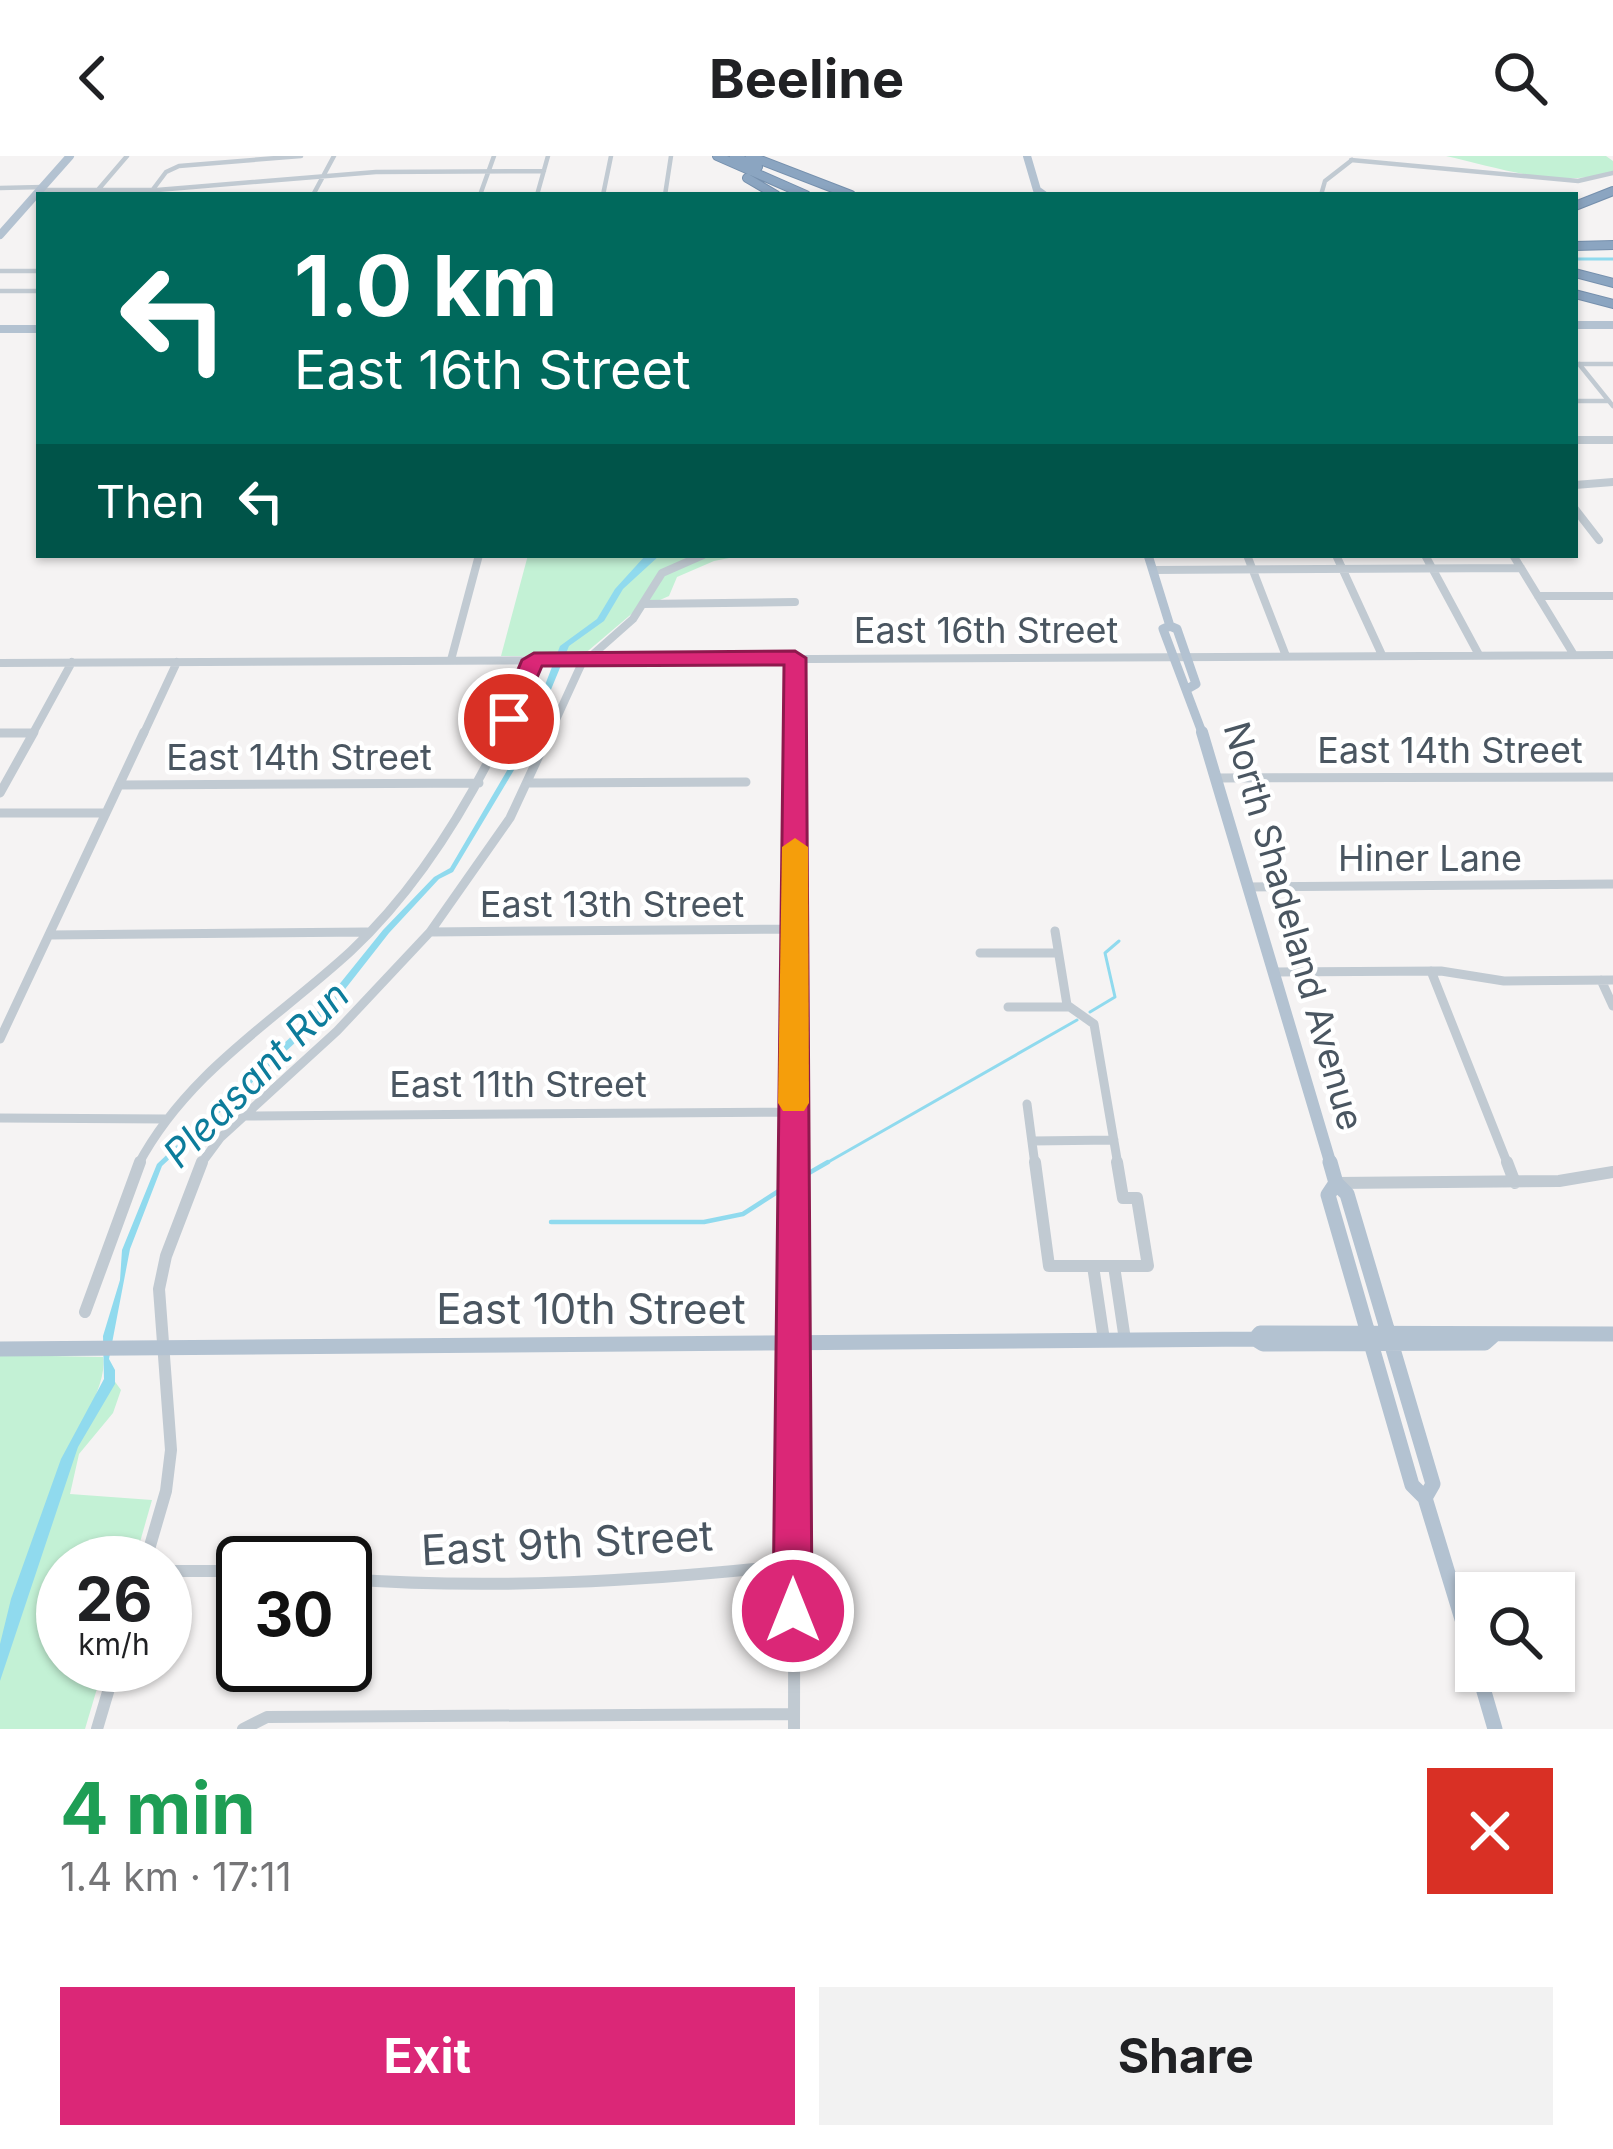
<!DOCTYPE html>
<html lang="en">
<head>
<meta charset="utf-8">
<style>
  :root { --surface:#fff; --page:#f2f2f2; --text:#202124; --muted:#757577; --accent:#db2777 }
  body { margin:0; font-family:Inter,sans-serif; background:var(--page); color:var(--text); height:100vh; display:flex; flex-direction:column; font-size:45px; white-space:nowrap }
  * { box-sizing:border-box; margin:0 }
  p { font-size:39px; color:var(--muted) }
  .icon { flex:none; width:66px; height:66px; fill:none; stroke:currentColor; stroke-width:2; stroke-linecap:round; stroke-linejoin:round }
  .map { position:relative; height:1573px; overflow:hidden }
  .drawer { display:flex; flex-direction:column; background:var(--surface); flex:1 }
  .drawer>* { flex:none }
  .hud { position:absolute; left:36px; top:36px; width:1542px; height:366px; border-radius:0px; box-shadow:0 3px 9px #0004; background:#00695c; color:#fff; overflow:hidden }
  .buttons { position:absolute; left:1455px; top:1416px; display:grid; gap:24px }
  .buttons a { display:grid; place-items:center; width:120px; height:120px; border-radius:0px; background:var(--surface); box-shadow:0 3px 9px #0004; font-size:60px }
  .speed { position:absolute; left:36px; top:1380px; display:flex; gap:24px; font-size:60px; font-weight:700; text-align:center }
  .speed>* { display:grid; place-content:center; width:156px; height:156px; border-radius:50%; background:var(--surface); box-shadow:0 3px 9px #0004; line-height:1 }
  .speed small { font-size:30px; font-weight:400 }
  .speed .limit { border:6px solid #111; border-radius:18px; background:#fff; color:#111 }
  .pin { position:absolute; display:grid; place-items:center; width:102px; height:102px; color:#fff; margin:-51px; border:6px solid #fff; border-radius:50%; box-shadow:0 3px 12px #0007 }
  .me { position:absolute; width:132px; margin:-66px; rotate:0deg; stroke-linejoin:round; filter:drop-shadow(0 0 9px #0008) }
  .turn { display:flex; align-items:center; gap:42px; height:252px; padding:0 60px; font-size:54px }
  .turn .icon { width:156px; height:156px; stroke-width:2.5 }
  .turn b { display:block; font-size:84px; line-height:102px }
  .then { display:flex; align-items:center; height:114px; padding:0 60px; background:#0003; gap:24px; font-size:45px }
  .round { display:grid; place-items:center; flex:none; width:126px; height:126px; border-radius:0px; background:var(--page) }
  .overview { display:flex; align-items:center; justify-content:space-between; height:204px; padding:0 60px }
  h1 { font-size:72px; font-weight:700; line-height:90px; color:#1e9e55 }
  .button { display:flex; gap:24px; margin-top:auto; padding:24px 60px }
  .button a { flex:1; height:138px; border-radius:0px; background:var(--accent); color:#fff; font-size:48px; font-weight:700; line-height:138px; text-align:center }
  .button a+a { background:var(--page); color:var(--text) }
  header { display:flex; justify-content:space-between; align-items:center; height:156px; padding:0 60px; background:var(--surface); font-size:54px; font-weight:700 }
  .map>svg:first-child { display:block }
  .green { fill:#c3f1d5 }
  .water { fill:#90daee }
  .lines { fill:none; stroke-linecap:round; stroke-linejoin:round }
  .stream-far1 { stroke:#90daee; stroke-width:3 }
  .stream { stroke:#90daee; stroke-width:4.5 }
  .highway-casing { stroke:#7690ad; stroke-width:10 }
  .minor-far3 { stroke:#c1cad2; stroke-width:4.5 }
  .minor-far2 { stroke:#c1cad2; stroke-width:8 }
  .minor-far1 { stroke:#c1cad2; stroke-width:9 }
  .minor { stroke:#c1cad2; stroke-width:12 }
  .major-far3 { stroke:#b3c2d1; stroke-width:8 }
  .major-far2 { stroke:#b3c2d1; stroke-width:9 }
  .major-far1 { stroke:#b3c2d1; stroke-width:12 }
  .major { stroke:#b3c2d1; stroke-width:15 }
  .highway { stroke:#8ba5c1; stroke-width:8 }
  .route { fill:#db2777; stroke:#8e194d; stroke-width:3 }
  .slow { fill:#f59e0b }
  .labels { text-anchor:middle; stroke-width:9; stroke-linejoin:round; paint-order:stroke }
  .street-label { font-size:36px; fill:#4a5661; stroke:#fff }
  .water-label { font-size:39px; font-style:italic; fill:#0c7c9b; stroke:#fff }
  .near-street-label { font-size:42px; fill:#4a5661; stroke:#fff }
</style>
</head>
<body>
<header><svg class="icon" aria-label="back" viewBox="0 0 24 24"><path d="M15 5l-7 7 7 7"/></svg>Beeline<svg class="icon" aria-label="search" viewBox="0 0 24 24"><circle cx="10" cy="10" r="6"/><path d="M15 15l6 6"/></svg></header>
<div class="map">
<svg width="1613" height="1573" viewBox="0 0 1613 1573">
  <rect width="100%" height="100%" fill="#f5f3f3"/>
  <!-- green -->
  <path class="green" d="M 1446,0 L 1606,0 L 1613,5 L 1613,15 C 1558,34 1501,12 1446,0 Z
    M 528,399 L 744,399 L 714,405 L 677,421 L 669,440 L 635,455 L 582,500 L 501,500 Z
    M 0,1199 L 103,1201 C 109,1234 62,1298 50,1337 L 113,1223 L 121,1234 L 113,1257 L 79,1298 L 70,1338 L 152,1344 L 134,1407 L 63,1407 L 63,1509 L 104,1509 L 85,1573 L 0,1573 Z"/>
  <!-- water -->
  <path class="water" d="M 660,399 L 623,433 L 604,465 L 569,490 L 526,594 L 453,716 L 439,723 L 389,777 L 324,860 L 162,1010 L 130,1093 L 109,1203 L 115,1214 L 115,1228 L 78,1291 L 0,1525 L 0,1488 L 11,1443 L 61,1303 L 104,1223 L 103,1180 L 120,1124 L 122,1094 L 157,1008 L 317,856 L 383,774 L 434,721 L 450,712 L 522,589 L 560,490 L 597,463 L 615,433 L 645,400 Z"/>
  <g class="lines">
    <!-- stream-far1 -->
    <path class="stream-far1" d="M 1575,103 L 1613,103
      M 1090,856 L 1115,841 L 1105,797 L 1119,785
      M 823,1009 L 1077,864"/>
    <!-- stream -->
    <path class="stream" d="M 802,1021 L 828,1006
      M 551,1066 L 704,1066 L 743,1058 L 785,1031"/>
    <defs>
      <path id="highway" d="M 717,0 L 806,39
        M 734,0 L 758,11
        M 750,0 L 851,39
        M 747,22 L 776,39
        M 1575,50 L 1613,35
        M 1575,90 L 1613,89
        M 1575,117 L 1613,127
        M 1575,138 L 1613,148"/>
    </defs>
    <!-- highway casing -->
    <use href="#highway" class="highway-casing"/>
    <!-- minor-far3 -->
    <path class="minor-far3" d="M 1351,4 L 1578,25 L 1613,17
      M 0,32 L 43,31
      M 40,34 L 157,34 L 376,16 L 544,15
      M 97,35 L 127,0
      M 151,36 L 166,16 L 179,10 L 301,0
      M 313,39 L 334,0
      M 392,39 L 480,38
      M 480,39 L 494,0
      M 537,39 L 548,0
      M 603,39 L 611,0
      M 665,39 L 671,0
      M 1321,39 L 1325,25 L 1352,4
      M 0,115 L 39,115
      M 0,135 L 39,135
      M 1579,208 L 1613,250
      M 1580,208 L 1613,208
      M 1575,245 L 1609,245"/>
    <!-- minor-far2 -->
    <path class="minor-far2" d="M 1575,284 L 1613,284
      M 1575,329 L 1613,326
      M 1575,353 L 1599,384
      M 1247,399 L 1286,500
      M 1336,399 L 1382,499
      M 1425,399 L 1479,499
      M 1513,399 L 1574,499
      M 1153,414 L 1521,412
      M 1538,440 L 1613,440
      M 643,448 L 795,446
      M 451,504 L 479,399
      M 0,507 L 1613,499
      M 0,577 L 33,577
      M 32,579 L 72,506
      M 143,579 L 177,506
      M 501,579 L 534,504
      M 549,579 L 581,509 L 633,463 L 662,417 L 703,399
      M 795,579 L 795,502"/>
    <!-- minor-far1 -->
    <path class="minor-far1" d="M 0,577 L 33,577
      M 1216,622 L 1613,621
      M 529,627 L 746,626
      M 119,629 L 479,627
      M 0,637 L 34,576
      M 0,657 L 106,657
      M 1248,731 L 1613,728
      M 1055,775 L 1067,849 L 1094,868 L 1118,1009
      M 430,776 L 794,773
      M 49,779 L 367,776
      M 980,797 L 1058,797
      M 1431,815 L 1508,1009
      M 1273,816 L 1441,815 L 1504,825 L 1613,824
      M 1601,824 L 1613,850
      M 1008,851 L 1068,851
      M 0,883 L 144,576
      M 1027,948 L 1035,1009
      M 244,960 L 793,956
      M 0,962 L 166,963
      M 1032,985 L 1114,984
      M 138,1009 C 187,916 276,864 351,795 C 416,734 465,655 503,576
      M 200,1009 L 220,982 L 337,875 L 430,776 L 510,662 L 550,576
      M 795,1009 L 795,576"/>
    <!-- minor -->
    <path class="minor" d="M 1035,1006 L 1049,1110 L 1148,1110 L 1137,1042 L 1123,1042 L 1117,1006
      M 1507,1006 L 1515,1027
      M 1336,1027 L 1559,1025 L 1613,1016
      M 1093,1110 L 1104,1184
      M 1114,1110 L 1125,1184
      M 85,1156 L 140,1006
      M 145,1407 L 166,1335 L 171,1294 L 159,1133 L 166,1100 L 202,1006
      M 165,1415 L 243,1415
      M 345,1423 C 493,1434 644,1425 792,1409
      M 97,1573 L 116,1509
      M 243,1573 L 267,1561 L 794,1558
      M 794,1573 L 795,1006"/>
    <!-- major-far3 -->
    <path class="major-far3" d="M 1027,0 L 1037,34 L 1044,39
      M 0,79 L 70,0
      M 1575,169 L 1613,169
      M 0,173 L 39,173"/>
    <!-- major-far2 -->
    <path class="major-far2" d="M 1148,399 L 1170,470 L 1177,473 L 1196,528 L 1189,532
      M 1170,470 L 1163,473 L 1203,579"/>
    <!-- major-far1 -->
    <path class="major-far1" d="M 1202,576 L 1331,1009"/>
    <!-- major -->
    <path class="major" d="M 1330,1006 L 1336,1027 L 1347,1038 L 1433,1328 L 1425,1342
      M 1336,1027 L 1328,1039 L 1412,1329 L 1425,1342 L 1476,1509
      M 1255,1183 L 1263,1188 L 1485,1187 L 1494,1179
      M 0,1193 L 1255,1183 L 1260,1177 L 1613,1178
      M 1478,1515 L 1495,1573"/>
    <!-- highway -->
    <use href="#highway" class="highway"/>
  </g>
  <!-- route -->
  <path class="route" d="M 795,495 L 806,502 L 812,1455 L 806,1469 L 793,1474 L 779,1469 L 773,1455 L 784,509 L 542,510 L 517,568 L 501,568 L 497,563 L 522,504 L 534,497 Z"/>
  <!-- slow -->
  <path class="slow" d="M 795,682 L 808,691 L 809,947 L 804,955 L 783,955 L 778,947 L 782,691 Z"/>
  <g class="labels">
    <!-- street labels -->
    <g class="street-label">
      <text x="986" y="487">East 16th Street</text>
      <text x="1450" y="607">East 14th Street</text>
      <text x="299" y="614">East 14th Street</text>
      <text x="1430" y="715">Hiner Lane</text>
      <text x="612" y="761">East 13th Street</text>
      <text transform="translate(1294 770) rotate(74)" y="13">North Shadeland Avenue</text>
      <text x="518" y="941">East 11th Street</text>
    </g>
    <!-- water labels -->
    <g class="water-label">
      <text transform="translate(256 918) rotate(-45)" y="14">Pleasant Run</text>
    </g>
    <!-- near-street labels -->
    <g class="near-street-label">
      <text x="591" y="1168">East 10th Street</text>
      <text transform="translate(567 1387) rotate(-3)" y="15">East 9th Street</text>
    </g>
  </g>
</svg>
<div class="buttons">
<a><svg class="icon" aria-label="search" viewBox="0 0 24 24"><circle cx="10" cy="10" r="6"/><path d="M15 15l6 6"/></svg></a>
</div>
<div class="speed"><div>26<small>km/h</small></div><div class="limit">30</div></div>
<div class="pin" style="left:509px;top:563px;background:#d93025"><svg class="icon" aria-label="arrive" viewBox="0 0 24 24"><path d="M6 21V4h12l-3 4 3 4H6"/></svg></div>
<svg class="me" style="left:793px;top:1455px" viewBox="-20 -20 40 40"><circle r="17" fill="#db2777" stroke="#fff" stroke-width="3"/><path d="M0-11L8 9 0 5-8 9z" fill="#fff"/></svg>
<div class="hud">
<div class="turn"><svg class="icon" aria-label="left" viewBox="0 0 24 24"><path d="M17 20v-9H6M10 6l-5 5 5 5"/></svg><div><b>1.0 km</b>East 16th Street</div></div>
<div class="then">Then<svg class="icon" aria-label="left" viewBox="0 0 24 24"><path d="M17 20v-9H6M10 6l-5 5 5 5"/></svg></div>
</div>
</div>
<section class="drawer">
<div class="overview"><div><h1>4 min</h1><p>1.4 km · 17:11</p></div><a class="round" style="background:#d93025;color:#fff"><svg class="icon" aria-label="close" viewBox="0 0 24 24"><path d="M6 6l12 12M18 6L6 18"/></svg></a></div>
<div class="button"><a>Exit</a><a>Share</a></div>
</section>
</body>
</html>
